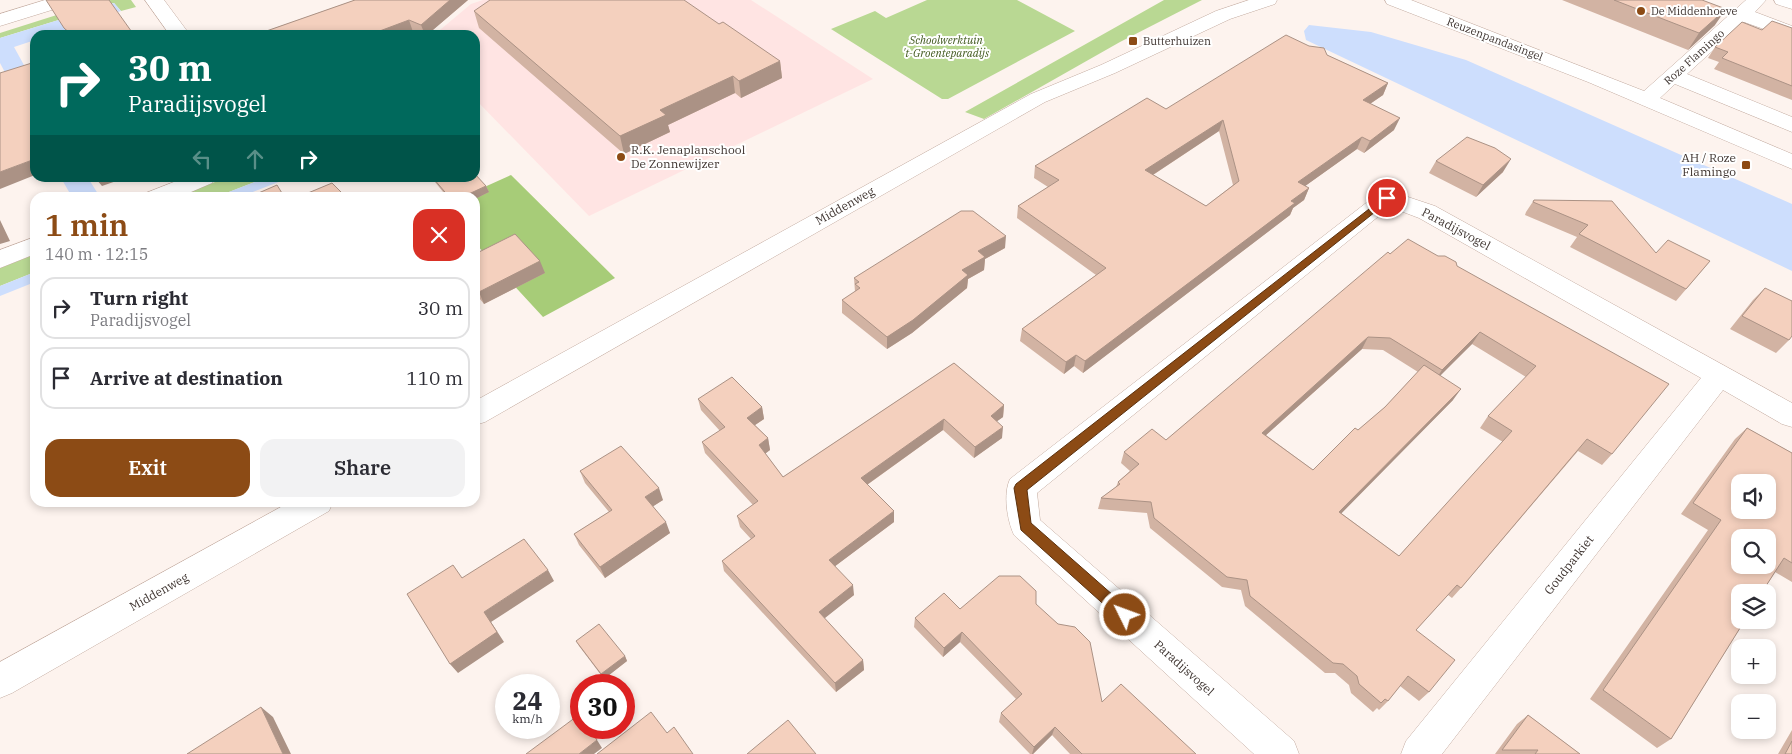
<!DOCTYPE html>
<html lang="en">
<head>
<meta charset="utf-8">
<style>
  :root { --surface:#fff; --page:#f2f2f3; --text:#2b2b33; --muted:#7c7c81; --line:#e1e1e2; --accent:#8c4b15 }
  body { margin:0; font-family:"IBM Plex Serif",serif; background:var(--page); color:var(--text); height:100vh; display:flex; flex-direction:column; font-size:19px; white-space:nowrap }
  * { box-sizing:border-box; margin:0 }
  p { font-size:16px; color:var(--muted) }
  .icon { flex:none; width:28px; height:28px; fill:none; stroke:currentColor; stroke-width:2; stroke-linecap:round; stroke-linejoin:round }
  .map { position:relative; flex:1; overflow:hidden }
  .sheet { position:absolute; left:30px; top:192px; width:450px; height:315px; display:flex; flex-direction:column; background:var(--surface); border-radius:15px; box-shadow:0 2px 8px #0003 }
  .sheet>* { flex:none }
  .top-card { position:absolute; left:30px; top:30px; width:450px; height:152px; border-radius:15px; box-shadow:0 2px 8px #0003; background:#00695c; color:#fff; overflow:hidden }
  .controls { position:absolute; left:1731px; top:474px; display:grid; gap:10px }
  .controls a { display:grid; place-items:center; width:45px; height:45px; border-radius:10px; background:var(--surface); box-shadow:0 2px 8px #0003; font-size:25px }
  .speed { position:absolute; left:495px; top:674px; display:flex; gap:10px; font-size:25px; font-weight:700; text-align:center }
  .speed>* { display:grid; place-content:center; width:65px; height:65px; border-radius:50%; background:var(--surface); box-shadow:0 2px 8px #0003; line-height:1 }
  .speed small { font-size:12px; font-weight:400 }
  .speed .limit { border:8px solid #d22; background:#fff; color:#111 }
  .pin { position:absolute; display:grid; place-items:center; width:42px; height:42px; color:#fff; margin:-21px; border:2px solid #fff; border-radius:50%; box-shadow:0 1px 5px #0007 }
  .me { position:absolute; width:55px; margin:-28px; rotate:312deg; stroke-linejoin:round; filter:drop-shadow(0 0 4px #0008) }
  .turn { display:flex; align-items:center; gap:18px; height:105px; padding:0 15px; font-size:22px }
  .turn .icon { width:65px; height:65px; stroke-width:2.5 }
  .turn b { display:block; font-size:35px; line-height:42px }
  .lanes { display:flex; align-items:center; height:48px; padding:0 15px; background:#0003; justify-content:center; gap:25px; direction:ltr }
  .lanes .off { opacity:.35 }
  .round { display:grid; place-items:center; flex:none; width:52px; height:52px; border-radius:15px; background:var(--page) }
  .headline { display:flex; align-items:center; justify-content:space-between; height:85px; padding:0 15px }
  h1 { font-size:30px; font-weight:600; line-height:38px; color:var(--accent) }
  .primary-button { display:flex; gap:10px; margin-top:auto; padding:10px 15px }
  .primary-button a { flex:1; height:58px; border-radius:15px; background:var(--accent); color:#fff; font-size:20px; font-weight:600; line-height:58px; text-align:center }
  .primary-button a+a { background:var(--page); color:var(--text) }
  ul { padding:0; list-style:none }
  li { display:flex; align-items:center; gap:15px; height:62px; margin:0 10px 8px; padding:0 5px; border:2px solid var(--line); border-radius:15px }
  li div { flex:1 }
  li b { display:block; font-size:19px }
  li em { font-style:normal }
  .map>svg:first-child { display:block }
  .education { fill:#ffe4e3 }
  .green { fill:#b9d893 }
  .forest { fill:#a7cc78 }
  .water { fill:#cddefd }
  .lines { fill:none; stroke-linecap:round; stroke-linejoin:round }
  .minor-casing { stroke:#c3aba0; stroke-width:1 }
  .minor { fill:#fff; fill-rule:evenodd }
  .wall { fill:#d2b3a3; fill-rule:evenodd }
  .shaded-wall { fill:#ab9285 }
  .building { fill:#f4d0be; stroke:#ab9285; fill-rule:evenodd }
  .route { fill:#8c4b15; stroke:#5b310e }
  .poi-dot { fill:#8c4b15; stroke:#fff; stroke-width:2 }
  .labels { text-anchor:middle; stroke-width:4; stroke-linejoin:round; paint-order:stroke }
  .far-poi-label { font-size:11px; fill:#3f3531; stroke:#fff; text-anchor:start }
  .far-street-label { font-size:11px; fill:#3f3531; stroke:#fff }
  .far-park-label { font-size:11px; font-style:italic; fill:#425a20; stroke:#fff }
  .poi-label { font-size:12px; fill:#3f3531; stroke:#fff; text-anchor:start }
  .street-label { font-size:12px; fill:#3f3531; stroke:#fff }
</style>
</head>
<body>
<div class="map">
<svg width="1792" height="754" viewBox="0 0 1792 754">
  <rect width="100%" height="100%" fill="#fdf3ee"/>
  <!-- education -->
  <path class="education" d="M 483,0 L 751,0 L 873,79 L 589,216 L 475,99 L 475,35 L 434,35 L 471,4 Z"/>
  <!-- green -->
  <path class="green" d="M 104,0 L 131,0 L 136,7 L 121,11 L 114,3 L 0,38 L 0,33 Z
    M 927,0 L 1017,0 L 1075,31 L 948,99 L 942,99 L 831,29 L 875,11 L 886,18 Z
    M 1164,0 L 1202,0 L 1120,42 L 984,119 L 965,112 Z
    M 225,178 L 265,178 L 216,197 L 175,198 Z
    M 35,254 L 35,272 L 0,286 L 0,268 Z"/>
  <!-- forest -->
  <path class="forest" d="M 511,175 L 615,278 L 543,317 L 475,243 L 475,198 L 460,198 Z"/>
  <!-- water -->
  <path class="water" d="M 114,3 L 121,11 L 51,35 L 35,35 L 35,40 L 14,47 L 35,85 L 35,129 L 0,63 L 0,38 Z
    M 1309,25 L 1371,32 L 1466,60 L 1792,204 L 1792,271 L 1306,40 L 1304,31 Z
    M 61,178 L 88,178 L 100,197 L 72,197 Z
    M 265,178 L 289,178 L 240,197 L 216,197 Z
    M 35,272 L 35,282 L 0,296 L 0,286 Z"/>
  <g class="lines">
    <defs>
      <path id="minor" d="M 45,0 L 73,0 L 71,4 L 0,26 L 0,14 Z
        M 145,0 L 164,0 L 190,35 L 170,35 Z
        M 1249,0 L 1277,0 L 1275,4 L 1230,19 L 1115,73 L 1045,102 L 485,422 L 475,425 L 475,401 L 1031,94 L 1101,65 L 1216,11 Z
        M 1385,0 L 1411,0 L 1644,91 L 1746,0 L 1766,0 L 1755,12 L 1792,26 L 1792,39 L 1744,22 L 1687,74 L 1792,117 L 1792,132 L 1675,84 L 1660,98 L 1792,154 L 1792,169 L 1588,82 L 1387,4 Z
        M 1774,0 L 1792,0 L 1792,9 L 1776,4 Z
        M 184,178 L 215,178 L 212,183 L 177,198 L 143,198 L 146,193 Z
        M 1387,190 L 1435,206 L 1792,403 L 1792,427 L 1782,424 L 1723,390 L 1442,754 L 1401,754 L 1406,741 L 1701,378 L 1419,218 L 1390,207 L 1037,493 L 1040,520 L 1294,741 L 1299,754 L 1254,754 L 1014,535 C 1007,520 1003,494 1010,479 L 1379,193 Z
        M 35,237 L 35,254 L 0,268 L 0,250 Z
        M 290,502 L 333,502 L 329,511 L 12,693 L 0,698 L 0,662 Z"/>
    </defs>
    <!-- minor casing -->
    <use href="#minor" class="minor-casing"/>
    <!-- minor -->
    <use href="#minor" class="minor"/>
  </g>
  <!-- wall -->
  <path class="wall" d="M 355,0 L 468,0 L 427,35 L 422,35 L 413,32 L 406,35 L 255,35 Z
    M 1562,0 L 1702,0 L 1715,25 L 1688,50 Z
    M 474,11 L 719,24 L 780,61 L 782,78 L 741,98 L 735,93 L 668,125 L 670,132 L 624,154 L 479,28 Z
    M 64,28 L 134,35 L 69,35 Z
    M 1792,28 L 1792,100 L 1714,69 L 1719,62 L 1708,58 L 1715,47 L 1762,30 Z
    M 1327,55 L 1388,83 L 1383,95 L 1370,104 L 1394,130 L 1364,153 L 1357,149 L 1305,186 L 1309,188 L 1304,200 L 1293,208 L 1290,215 L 1083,373 L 1074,366 L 1064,374 L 1020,341 L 1022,329 L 1096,275 L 1017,218 L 1018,206 L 1048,187 L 1034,178 L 1035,166 L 1166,109 ZM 1219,131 L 1233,185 L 1206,206 L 1153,175 Z
    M 1436,161 L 1503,172 L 1476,197 L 1429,173 Z
    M 433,178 L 475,178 L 486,186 L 489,192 L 475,199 L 475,198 L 448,198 L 435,182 Z
    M 1534,200 L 1656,253 L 1710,261 L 1676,301 L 1570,247 L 1577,237 L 1525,215 L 1526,212 Z
    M 1005,248 L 985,259 L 984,270 L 968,279 L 967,288 L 912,333 L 887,349 L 842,313 L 842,300 L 855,292 L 854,278 Z
    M 475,254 L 545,273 L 484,304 L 475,293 Z
    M 1390,254 L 1457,266 L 1612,454 L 1602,465 L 1578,451 L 1461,588 L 1452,598 L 1448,595 L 1416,630 L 1429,692 L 1419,701 L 1400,686 L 1388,701 L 1379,710 L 1377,708 L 1373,712 L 1351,693 L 1349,685 L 1335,673 L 1325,673 L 1245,606 L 1241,590 L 1222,587 L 1150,528 L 1147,513 L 1098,509 L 1101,498 L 1116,487 L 1118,482 L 1130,471 L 1121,463 L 1124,452 L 1166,440 ZM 1472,344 L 1526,377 L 1488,416 L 1480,428 L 1503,442 L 1399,556 L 1341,513 L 1453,400 L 1440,375 ZM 1362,349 L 1383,350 L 1418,372 L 1385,407 L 1313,470 L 1266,435 Z
    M 1765,288 L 1789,340 L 1776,353 L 1730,329 L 1753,300 Z
    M 954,363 L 1004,405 L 1003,417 L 997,421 L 1002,438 L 974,458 L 943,430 L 867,485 L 894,522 L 835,566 L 854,595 L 824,618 L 863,660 L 864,670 L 836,692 L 724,571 L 722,561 L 751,539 L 740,527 L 737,516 L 753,505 L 705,453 L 702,442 L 720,431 L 701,410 L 698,399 L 762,407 L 764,419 L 755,425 L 768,438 L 770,450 L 765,453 L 783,477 Z
    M 1747,428 L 1792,453 L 1792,582 L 1775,572 L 1671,739 L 1657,748 L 1590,699 L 1708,530 L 1681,514 L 1735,439 Z
    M 580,471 L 663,500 L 653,506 L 670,533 L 605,578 L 579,545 L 574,534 L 609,512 L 585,483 Z
    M 1036,604 L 1102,702 L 1196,754 L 1070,754 L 1052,735 L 1033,754 L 1030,754 L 999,722 L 1001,713 L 1016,699 L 960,642 L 943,657 L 914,627 L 915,618 L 960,609 Z
    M 576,641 L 625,656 L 627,661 L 604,679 L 579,646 Z
    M 1528,715 L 1580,754 L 1495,754 L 1517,724 Z
    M 1792,730 L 1792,754 L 1778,754 Z"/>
  <!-- shaded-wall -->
  <path class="shaded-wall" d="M 450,0 L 468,0 L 427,35 L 425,35 L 421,25 Z
    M 1726,9 L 1715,25 L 1688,50 L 1699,33 Z
    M 409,20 L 413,32 L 406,35 L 369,35 Z
    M 780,61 L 782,78 L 741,98 L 739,81 Z
    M 733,76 L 735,93 L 668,125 L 670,132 L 624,154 L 620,136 L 660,110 Z
    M 1388,83 L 1383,95 L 1358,112 L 1363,100 Z
    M 1400,118 L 1394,130 L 1364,153 L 1370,141 Z
    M 1223,120 L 1219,131 L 1142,182 L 1145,170 Z
    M 1362,137 L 1357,149 L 1294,194 L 1298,182 Z
    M 35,159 L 35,175 L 0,189 L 0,172 Z
    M 1511,159 L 1503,172 L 1476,197 L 1483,185 Z
    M 93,178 L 125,178 L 102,186 L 96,179 L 94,179 Z
    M 154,178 L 168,178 L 157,182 Z
    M 486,186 L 489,192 L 475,199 L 475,198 L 460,198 Z
    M 1309,188 L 1304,200 L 1293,208 L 1290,215 L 1083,373 L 1085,361 L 1291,201 Z
    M 0,220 L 10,241 L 0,244 Z
    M 1006,236 L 1005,248 L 985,259 L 984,270 L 968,279 L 967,288 L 912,333 L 887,349 L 887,337 L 962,270 L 978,251 Z
    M 540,261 L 545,273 L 484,304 L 479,292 Z
    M 1480,332 L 1472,344 L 1434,382 L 1442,370 Z
    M 1368,337 L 1362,349 L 1256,444 L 1262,433 Z
    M 1076,355 L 1074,366 L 1064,374 L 1066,362 Z
    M 1461,389 L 1453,400 L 1332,523 L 1339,512 Z
    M 1004,405 L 1003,417 L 989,427 L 991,416 Z
    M 762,407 L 764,419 L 749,429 L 747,418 Z
    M 944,419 L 943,430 L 861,489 L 861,478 Z
    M 1003,427 L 1002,438 L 974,458 L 975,447 Z
    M 768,438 L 770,450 L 761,457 L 759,445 Z
    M 659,488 L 663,500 L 649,509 L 645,497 Z
    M 894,511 L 894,522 L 830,570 L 829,560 Z
    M 666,522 L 670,533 L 605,578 L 600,567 Z
    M 548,570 L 554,581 L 491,622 L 504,642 L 458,673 L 450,664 L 484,612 Z
    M 853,585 L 854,595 L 820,622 L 819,612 Z
    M 962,632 L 960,642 L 943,657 L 944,648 Z
    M 625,656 L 627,661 L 604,679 L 601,674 Z
    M 863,660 L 864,670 L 836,692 L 835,683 Z
    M 261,707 L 273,717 L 291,754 L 283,754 Z
    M 1055,727 L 1052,735 L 1033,754 L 1032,754 L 1034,747 Z
    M 597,740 L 602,748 L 594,754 L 579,754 Z"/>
  <!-- building -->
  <path class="building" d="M 46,0 L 109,0 L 134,35 L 72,35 L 64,28 Z
    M 355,0 L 450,0 L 421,25 L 409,20 L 369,35 L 255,35 Z
    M 490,0 L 684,0 L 719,24 L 723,22 L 780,61 L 739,81 L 733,76 L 660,110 L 666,115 L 620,136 L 474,11 Z
    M 1614,0 L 1702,0 L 1726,9 L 1699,33 Z
    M 1772,21 L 1792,28 L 1792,86 L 1722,58 L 1728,52 L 1715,47 L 1742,22 L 1762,30 Z
    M 1286,35 L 1309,46 L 1324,48 L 1327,55 L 1388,83 L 1363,100 L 1400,118 L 1370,141 L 1362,137 L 1298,182 L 1309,188 L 1291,201 L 1295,203 L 1085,361 L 1076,355 L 1066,362 L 1022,329 L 1106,268 L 1018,206 L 1059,180 L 1035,166 L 1147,98 L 1166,109 ZM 1223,120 L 1239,181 L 1206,206 L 1145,170 Z
    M 35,62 L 35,159 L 0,172 L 0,73 Z
    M 1467,137 L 1495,148 L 1511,159 L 1483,185 L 1436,161 Z
    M 475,174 L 486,186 L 460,198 L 450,198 L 433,178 L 475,178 Z
    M 332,183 L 347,198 L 296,198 Z
    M 277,185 L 285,198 L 247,198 Z
    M 1534,200 L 1612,201 L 1656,253 L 1668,240 L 1710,261 L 1686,289 L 1579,234 L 1588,225 L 1533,202 Z
    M 961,211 L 973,211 L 1006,236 L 978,251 L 985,257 L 962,270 L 968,275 L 913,320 L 887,337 L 842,300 L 860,288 L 855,284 L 859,282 L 854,278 Z
    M 515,234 L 540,261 L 479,292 L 475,287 L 475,254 Z
    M 1408,239 L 1438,256 L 1445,256 L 1456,262 L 1457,266 L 1669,384 L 1612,454 L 1587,439 L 1461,588 L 1457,585 L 1416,630 L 1455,660 L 1429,692 L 1408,676 L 1388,701 L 1385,699 L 1381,703 L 1359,684 L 1357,676 L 1343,664 L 1333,663 L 1250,596 L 1247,580 L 1227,577 L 1154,518 L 1151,502 L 1101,498 L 1120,484 L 1118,482 L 1139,464 L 1124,452 L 1152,429 L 1166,440 L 1388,252 L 1390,254 ZM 1480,332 L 1536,366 L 1488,416 L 1512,431 L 1399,556 L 1339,512 L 1461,389 L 1424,365 L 1385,407 L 1358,430 L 1355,428 L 1313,470 L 1262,433 L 1368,337 L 1390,338 L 1442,370 Z
    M 1765,288 L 1792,301 L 1792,336 L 1789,340 L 1742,316 Z
    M 954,363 L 1004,405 L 991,416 L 1003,427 L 975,447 L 944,419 L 861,478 L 894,511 L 829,560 L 853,585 L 819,612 L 863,660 L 835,683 L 722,561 L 755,536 L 737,516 L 758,501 L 702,442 L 725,427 L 698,399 L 732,377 L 762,407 L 747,418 L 768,438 L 759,445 L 783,477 Z
    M 1747,428 L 1792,453 L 1792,563 L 1784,558 L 1762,592 L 1740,592 L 1740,620 L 1745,620 L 1671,739 L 1603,690 L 1721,520 L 1693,503 ZM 1740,482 L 1768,482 L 1768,510 L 1740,510 ZM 1740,538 L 1768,538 L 1768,565 L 1740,565 Z
    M 621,446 L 659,488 L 645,497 L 666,522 L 600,567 L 574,534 L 612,510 L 580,471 Z
    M 524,539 L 548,570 L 484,612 L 497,632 L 450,664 L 407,594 L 453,565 L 462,578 Z
    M 999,576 L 1020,576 L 1036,591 L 1036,604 L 1058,624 L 1075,627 L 1090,642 L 1102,702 L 1121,684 L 1196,754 L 1082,754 L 1055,727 L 1034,747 L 1001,713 L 1022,694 L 962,632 L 944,648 L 915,618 L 944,593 L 960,609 Z
    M 599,624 L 625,656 L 601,674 L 576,641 Z
    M 261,707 L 283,754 L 187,754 Z
    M 651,712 L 667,733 L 674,727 L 693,754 L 597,754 Z
    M 580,714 L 581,716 L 581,728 L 589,728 L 597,740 L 579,754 L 526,754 Z
    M 1528,715 L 1580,754 L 1535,754 L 1538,750 L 1502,750 Z
    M 788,720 L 816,754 L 747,754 Z
    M 1792,741 L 1792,754 L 1785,754 Z"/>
  <!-- route -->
  <path class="route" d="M 1387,195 L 1390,196 L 1390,200 L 1027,490 L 1031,523 L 1130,610 L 1132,615 L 1130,619 L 1125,621 L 1120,619 L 1021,530 L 1014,488 L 1016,484 Z"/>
  <!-- markers -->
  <g class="poi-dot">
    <circle cx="1641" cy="11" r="5"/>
    <rect x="1128" y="36" width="10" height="10" rx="2.5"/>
    <circle cx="621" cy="157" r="5"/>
    <rect x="1741" y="160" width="10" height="10" rx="2.5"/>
  </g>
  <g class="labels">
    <!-- far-poi labels -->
    <g class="far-poi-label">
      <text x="1651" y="15">De Middenhoeve</text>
      <text x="1143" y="45">Butterhuizen</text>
    </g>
    <!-- far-street labels -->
    <g class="far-street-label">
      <text transform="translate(1495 39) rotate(21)" y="4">Reuzenpandasingel</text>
      <text transform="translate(1694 57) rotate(-42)" y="4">Roze Flamingo</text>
    </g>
    <!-- far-park labels -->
    <g class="far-park-label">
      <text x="946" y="44">Schoolwerktuin<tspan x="946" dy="13">'t-Groenteparadijs</tspan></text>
    </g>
    <!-- poi labels -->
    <g class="poi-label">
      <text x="631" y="154">R.K. Jenaplanschool<tspan x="631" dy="14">De Zonnewijzer</tspan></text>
      <text x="1736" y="162" text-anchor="end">AH / Roze<tspan x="1736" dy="14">Flamingo</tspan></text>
    </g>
    <!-- street labels -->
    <g class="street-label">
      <text transform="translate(845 206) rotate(-29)" y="4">Middenweg</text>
      <text transform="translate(1456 229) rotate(28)" y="4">Paradijsvogel</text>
      <text transform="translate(1569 565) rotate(-52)" y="4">Goudparkiet</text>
      <text transform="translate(159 592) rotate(-29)" y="4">Middenweg</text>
      <text transform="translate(1184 668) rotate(42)" y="4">Paradijsvogel</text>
    </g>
  </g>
</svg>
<div class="controls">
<a><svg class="icon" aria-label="sound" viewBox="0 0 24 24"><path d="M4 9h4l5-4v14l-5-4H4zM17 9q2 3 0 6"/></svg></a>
<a><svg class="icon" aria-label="search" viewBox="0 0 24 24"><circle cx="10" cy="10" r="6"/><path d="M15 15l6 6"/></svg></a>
<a><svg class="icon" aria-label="layers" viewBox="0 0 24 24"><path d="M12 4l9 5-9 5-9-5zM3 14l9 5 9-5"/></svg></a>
<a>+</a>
<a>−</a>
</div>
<div class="speed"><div>24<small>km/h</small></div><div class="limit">30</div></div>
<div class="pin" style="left:1387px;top:198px;background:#d93025"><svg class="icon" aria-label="arrive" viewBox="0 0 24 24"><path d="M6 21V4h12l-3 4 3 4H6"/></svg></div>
<svg class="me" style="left:1125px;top:615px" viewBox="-20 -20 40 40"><circle r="17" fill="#8c4b15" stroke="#fff" stroke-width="3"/><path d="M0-11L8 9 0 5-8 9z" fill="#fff"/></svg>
<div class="top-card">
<div class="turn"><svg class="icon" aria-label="right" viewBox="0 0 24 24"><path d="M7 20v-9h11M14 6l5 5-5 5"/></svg><div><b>30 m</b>Paradijsvogel</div></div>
<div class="lanes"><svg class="icon off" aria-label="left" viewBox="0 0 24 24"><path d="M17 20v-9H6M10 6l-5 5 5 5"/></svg><svg class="icon off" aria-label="ahead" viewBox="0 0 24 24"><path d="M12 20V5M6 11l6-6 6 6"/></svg><svg class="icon" aria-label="right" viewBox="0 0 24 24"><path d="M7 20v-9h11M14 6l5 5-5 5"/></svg></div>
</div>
<section class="sheet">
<div class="headline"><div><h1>1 min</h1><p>140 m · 12:15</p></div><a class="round" style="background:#d93025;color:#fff"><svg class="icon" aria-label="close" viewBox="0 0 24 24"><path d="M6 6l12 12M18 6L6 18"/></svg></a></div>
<ul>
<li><svg class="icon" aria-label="right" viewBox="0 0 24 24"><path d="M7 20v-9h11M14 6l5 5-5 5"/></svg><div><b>Turn right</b><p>Paradijsvogel</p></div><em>30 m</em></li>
<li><svg class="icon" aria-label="arrive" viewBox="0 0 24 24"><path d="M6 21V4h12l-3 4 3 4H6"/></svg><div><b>Arrive at destination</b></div><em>110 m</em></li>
</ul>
<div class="primary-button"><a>Exit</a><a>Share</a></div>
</section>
</div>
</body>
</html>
